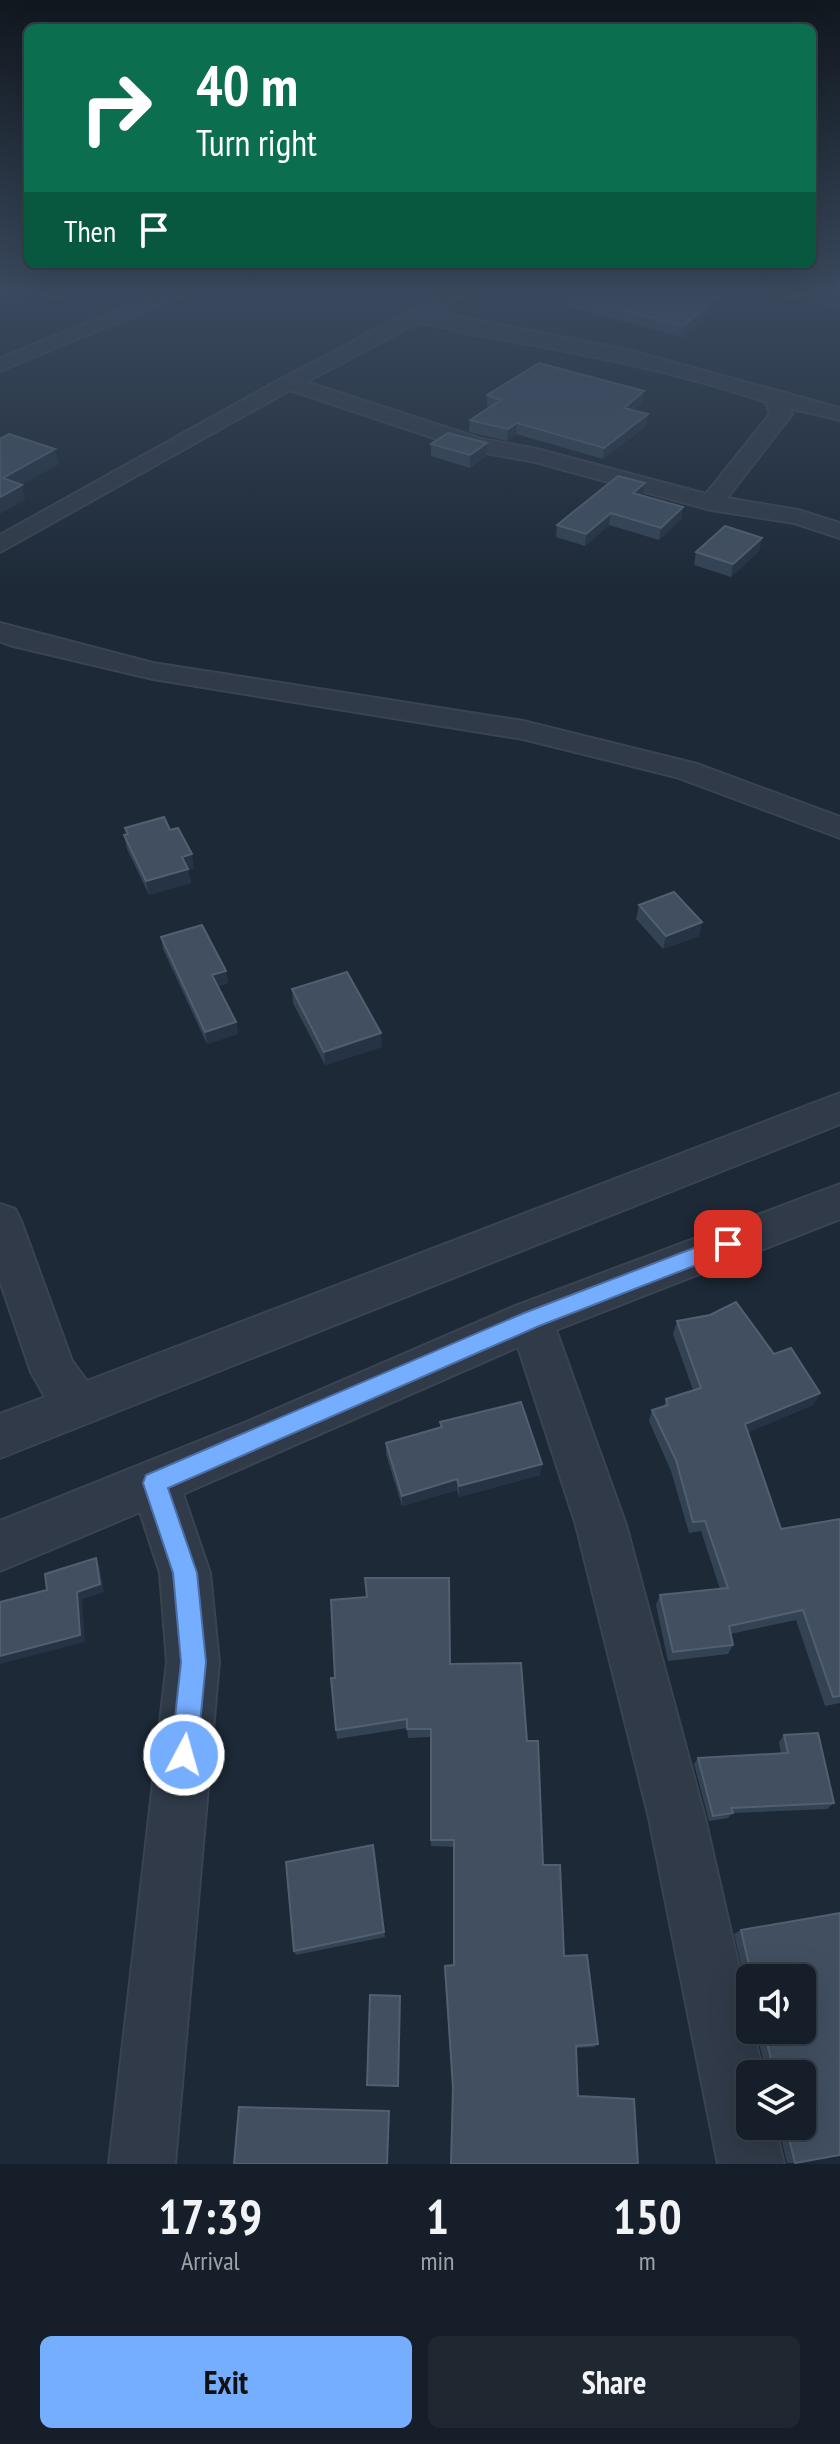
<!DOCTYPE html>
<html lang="en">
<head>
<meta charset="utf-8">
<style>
  :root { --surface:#161f29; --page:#1f2731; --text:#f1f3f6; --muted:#9ea2a8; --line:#353d46; --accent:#75adff }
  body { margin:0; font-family:"PT Sans Narrow",sans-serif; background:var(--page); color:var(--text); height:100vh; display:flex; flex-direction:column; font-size:30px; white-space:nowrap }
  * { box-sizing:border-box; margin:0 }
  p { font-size:26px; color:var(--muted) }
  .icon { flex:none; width:44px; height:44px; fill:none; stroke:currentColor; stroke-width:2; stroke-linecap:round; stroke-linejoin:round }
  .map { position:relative; height:2164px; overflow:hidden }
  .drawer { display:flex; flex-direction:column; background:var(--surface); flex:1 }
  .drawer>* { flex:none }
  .guide { position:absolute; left:24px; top:24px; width:792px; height:244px; border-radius:12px; box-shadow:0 8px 32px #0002,0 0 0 2px var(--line); background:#0b6e4f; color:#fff; overflow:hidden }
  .fabs { position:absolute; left:736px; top:1964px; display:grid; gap:16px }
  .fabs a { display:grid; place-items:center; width:80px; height:80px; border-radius:12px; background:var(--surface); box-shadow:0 8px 32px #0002,0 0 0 2px var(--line); font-size:40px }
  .pin { position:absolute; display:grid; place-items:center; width:68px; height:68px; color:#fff; margin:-34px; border-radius:16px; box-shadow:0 4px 12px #0006 }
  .me { position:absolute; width:88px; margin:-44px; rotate:6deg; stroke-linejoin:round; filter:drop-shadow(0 0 6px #0008) }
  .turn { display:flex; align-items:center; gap:28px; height:168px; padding:0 40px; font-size:36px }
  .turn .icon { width:104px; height:104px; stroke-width:2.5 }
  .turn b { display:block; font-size:56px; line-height:68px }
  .then { display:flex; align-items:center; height:76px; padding:0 40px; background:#0003; gap:16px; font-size:30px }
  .eta { display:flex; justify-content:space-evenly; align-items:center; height:136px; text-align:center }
  .eta b { font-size:48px; font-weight:700; line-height:56px }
  .button { display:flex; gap:16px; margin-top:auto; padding:16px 40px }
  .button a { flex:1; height:92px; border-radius:12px; background:var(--accent); color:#111; font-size:32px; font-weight:700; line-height:92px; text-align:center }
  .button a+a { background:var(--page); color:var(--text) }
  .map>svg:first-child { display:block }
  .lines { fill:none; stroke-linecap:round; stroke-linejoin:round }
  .street-casing { stroke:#3a4451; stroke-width:4 }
  .street { fill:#303a48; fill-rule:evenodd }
  .wall { fill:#344354 }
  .shaded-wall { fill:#253344 }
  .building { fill:#414f61; stroke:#515f70; stroke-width:2 }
  .route { fill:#75adff; stroke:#4c70a6; stroke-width:2 }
</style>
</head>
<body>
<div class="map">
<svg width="840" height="2164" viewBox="0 0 840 2164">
  <rect width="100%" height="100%" fill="#1d2937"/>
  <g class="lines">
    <defs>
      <path id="street" d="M 173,288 L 200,288 L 0,371 L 0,358 Z
        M 455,288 L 477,288 L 436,312 L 628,350 L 840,408 L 840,420 L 789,408 L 792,414 L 727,498 L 798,510 L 840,523 L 840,538 L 794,523 L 711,510 L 535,462 L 470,450 L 290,390 L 0,552 L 0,535 L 281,379 ZM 417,323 C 439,324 456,331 477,335 C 576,352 671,370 766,402 L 770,414 L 706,494 L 537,449 L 482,439 L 306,382 Z
        M 764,288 L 803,288 L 840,294 L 840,306 L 773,293 Z
        M 0,623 L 153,663 L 523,721 L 697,764 L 840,817 L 840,838 L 676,777 L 523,739 L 153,679 L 9,645 L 0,641 Z
        M 840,1093 L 840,1124 L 0,1458 L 0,1414 L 45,1397 L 31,1372 L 0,1281 L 0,1204 L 15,1209 L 21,1221 L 72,1361 L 87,1381 Z
        M 840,1184 L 840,1219 L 556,1330 L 626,1525 L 705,1818 L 750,2016 L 750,2030 L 753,2030 L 763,2074 L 750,2074 L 750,2126 L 775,2126 L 784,2164 L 718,2164 L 649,1818 L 576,1525 L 518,1347 L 183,1494 L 210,1573 L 219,1662 L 175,2164 L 109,2164 L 167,1662 L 160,1573 L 140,1512 L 0,1571 L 0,1521 L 244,1423 L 515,1306 Z"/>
    </defs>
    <!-- street casing -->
    <use href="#street" class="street-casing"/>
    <!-- street -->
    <use href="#street" class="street"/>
  </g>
  <!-- wall -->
  <path class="wall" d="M 14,288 L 92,288 L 62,301 Z
    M 568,296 L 721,301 L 682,337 L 567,306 Z
    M 487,395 L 643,403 L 633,410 L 646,426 L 603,459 L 516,434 L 507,441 L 469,432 L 470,420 L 490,408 L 487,406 Z
    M 431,444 L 486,456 L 470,468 L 431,456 Z
    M 643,495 L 642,496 L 683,507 L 681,519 L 659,540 L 609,525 L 585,546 L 556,537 L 557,525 Z
    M 762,538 L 759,551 L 731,577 L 694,565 L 696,552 Z
    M 125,828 L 170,830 L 194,868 L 188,870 L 191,883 L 149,895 L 127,849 L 124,835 L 127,834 Z
    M 639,905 L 702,922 L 699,936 L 663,949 L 636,919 Z
    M 161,937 L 226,971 L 228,983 L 218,986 L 236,1022 L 238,1034 L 207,1044 L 163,949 Z
    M 292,989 L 382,1047 L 325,1065 L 293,1003 Z
    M 677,1321 L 774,1354 L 820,1393 L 813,1405 L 748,1432 L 781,1529 L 840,1519 L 840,1703 L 825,1706 L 796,1620 L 730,1634 L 733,1645 L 728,1654 L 668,1661 L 656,1605 L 660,1595 L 720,1589 L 701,1531 L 689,1533 L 671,1471 L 649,1421 L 652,1410 L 664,1406 L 666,1399 L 693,1390 L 673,1334 Z
    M 440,1422 L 542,1464 L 540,1475 L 459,1497 L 457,1490 L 402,1506 L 386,1454 L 386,1443 L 440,1427 Z
    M 450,1664 L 527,1741 L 543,1865 L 564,1956 L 598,2044 L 594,2047 L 576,2048 L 578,2096 L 638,2164 L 451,2164 L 453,2089 L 444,1970 L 445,1966 L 453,1965 L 453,1847 L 431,1846 L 430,1737 L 408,1738 L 407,1728 L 337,1739 L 336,1730 Z
    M 784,1735 L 834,1803 L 827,1809 L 732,1813 L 728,1818 L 709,1821 L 694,1764 L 698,1758 L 781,1754 L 779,1742 Z
    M 373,1845 L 385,1937 L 296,1955 L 294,1951 Z
    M 840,1913 L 840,2155 L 795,2163 L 787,2163 L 778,2126 L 802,2126 L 802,2074 L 764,2074 L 766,2073 L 756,2030 L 802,2030 L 802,1978 L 750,1978 L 750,2003 L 734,1934 L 741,1930 Z"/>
  <!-- shaded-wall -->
  <path class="shaded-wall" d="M 68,288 L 92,288 L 62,301 L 60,291 Z
    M 723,291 L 721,301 L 682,337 L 684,326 Z
    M 644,391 L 643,403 L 622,419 L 624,408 Z
    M 648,414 L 646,426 L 603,459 L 604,448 Z
    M 517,423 L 516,434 L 507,441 L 508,429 Z
    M 487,443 L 486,456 L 470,468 L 470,455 Z
    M 55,449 L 59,464 L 7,493 L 3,478 Z
    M 645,483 L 643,495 L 632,505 L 633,493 Z
    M 22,485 L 25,500 L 0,514 L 0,497 Z
    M 683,507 L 681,519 L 659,540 L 661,528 Z
    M 611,513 L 609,525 L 585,546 L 586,534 Z
    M 762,538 L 759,551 L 731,577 L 733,564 Z
    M 192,854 L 194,868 L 188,870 L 191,883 L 149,895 L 146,881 L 182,857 Z
    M 702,922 L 699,936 L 663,949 L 666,936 Z
    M 226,971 L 228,983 L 215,987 L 212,975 Z
    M 236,1022 L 238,1034 L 207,1044 L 205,1032 Z
    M 381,1033 L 382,1047 L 325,1065 L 324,1052 Z
    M 820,1393 L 813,1405 L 740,1436 L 745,1424 Z
    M 542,1464 L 540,1475 L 459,1497 L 459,1486 Z
    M 457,1479 L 457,1490 L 402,1506 L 402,1496 Z
    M 96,1558 L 100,1567 L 104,1592 L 82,1599 L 85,1642 L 0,1664 L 0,1656 L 77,1592 Z"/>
  <!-- building -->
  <path class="building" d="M 47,288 L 68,288 L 60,291 Z
    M 580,288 L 709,288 L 723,291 L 684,326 L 568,296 Z
    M 539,363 L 644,391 L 624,408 L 648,414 L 604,448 L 517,423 L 508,429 L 470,420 L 501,400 L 487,395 Z
    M 448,433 L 487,443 L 470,455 L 431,444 Z
    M 9,434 L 55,449 L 3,478 L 22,485 L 0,497 L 0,439 Z
    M 618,476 L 645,483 L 633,493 L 683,507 L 661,528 L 611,513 L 586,534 L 557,525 Z
    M 725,526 L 762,538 L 733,564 L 696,552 Z
    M 164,817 L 170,830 L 178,828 L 192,854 L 182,857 L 188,869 L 146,881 L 124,835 L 128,834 L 125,828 Z
    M 674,892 L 702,922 L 666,936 L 639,905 Z
    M 202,925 L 226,971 L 212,975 L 236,1022 L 205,1032 L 161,937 Z
    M 347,972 L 381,1033 L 324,1052 L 292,989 Z
    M 736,1302 L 774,1354 L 791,1348 L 820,1393 L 745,1424 L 781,1529 L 840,1519 L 840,1696 L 833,1697 L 803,1610 L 729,1626 L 733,1645 L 673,1652 L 660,1595 L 728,1588 L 705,1521 L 693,1522 L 676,1460 L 652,1410 L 668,1405 L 666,1399 L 701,1388 L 677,1321 L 710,1315 Z
    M 521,1402 L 542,1464 L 459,1486 L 457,1479 L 402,1496 L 386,1443 L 442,1427 L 440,1422 Z
    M 96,1558 L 100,1584 L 77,1592 L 80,1635 L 0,1656 L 0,1602 L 47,1590 L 45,1574 Z
    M 365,1578 L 449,1578 L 450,1664 L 521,1663 L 527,1741 L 538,1741 L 543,1865 L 560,1865 L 564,1956 L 587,1955 L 598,2044 L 576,2046 L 578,2096 L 634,2099 L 638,2164 L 451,2164 L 453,2088 L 445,1966 L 454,1965 L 454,1840 L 431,1840 L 431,1729 L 407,1729 L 407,1719 L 336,1730 L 331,1678 L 335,1678 L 331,1600 L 367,1597 Z
    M 818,1733 L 834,1803 L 731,1808 L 733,1813 L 713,1816 L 698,1758 L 788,1753 L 784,1735 Z
    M 373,1845 L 384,1932 L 294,1951 L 286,1862 Z
    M 840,1913 L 840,2155 L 795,2163 L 786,2126 L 802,2126 L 802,2074 L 767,2074 L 774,2072 L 764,2030 L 802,2030 L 802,1978 L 752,1978 L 741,1930 Z
    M 370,1995 L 400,1996 L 398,2086 L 367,2085 Z
    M 239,2107 L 389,2111 L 387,2164 L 234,2164 Z"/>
  <!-- sky -->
  <linearGradient id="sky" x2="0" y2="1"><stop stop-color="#10171e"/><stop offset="0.49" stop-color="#3a495e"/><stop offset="1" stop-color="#3a495e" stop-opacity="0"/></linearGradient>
  <rect width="840" height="591" fill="url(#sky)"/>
  <!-- route -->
  <path class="route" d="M 728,1235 L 738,1244 L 735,1250 L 539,1326 L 168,1488 L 197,1573 L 206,1662 L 197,1755 L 193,1764 L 184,1768 L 175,1764 L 171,1755 L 181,1662 L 173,1573 L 143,1483 L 146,1475 L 524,1313 Z"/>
</svg>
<div class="fabs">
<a><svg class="icon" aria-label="sound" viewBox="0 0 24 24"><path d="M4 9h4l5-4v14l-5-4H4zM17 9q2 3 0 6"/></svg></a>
<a><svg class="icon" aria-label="layers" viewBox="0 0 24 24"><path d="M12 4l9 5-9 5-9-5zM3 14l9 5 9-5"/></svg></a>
</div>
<div class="pin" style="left:728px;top:1244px;background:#d93025"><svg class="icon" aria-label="arrive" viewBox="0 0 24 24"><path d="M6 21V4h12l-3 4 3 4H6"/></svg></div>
<svg class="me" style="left:184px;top:1755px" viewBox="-20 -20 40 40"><circle r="17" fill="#75adff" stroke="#fff" stroke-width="3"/><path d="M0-11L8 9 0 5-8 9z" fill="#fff"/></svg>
<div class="guide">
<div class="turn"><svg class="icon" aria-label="right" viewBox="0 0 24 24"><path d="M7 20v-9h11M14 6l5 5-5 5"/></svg><div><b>40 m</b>Turn right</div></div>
<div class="then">Then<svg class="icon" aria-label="arrive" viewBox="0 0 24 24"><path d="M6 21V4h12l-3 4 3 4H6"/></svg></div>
</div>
</div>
<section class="drawer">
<div class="eta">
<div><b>17:39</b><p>Arrival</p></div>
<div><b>1</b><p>min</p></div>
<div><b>150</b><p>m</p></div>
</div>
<div class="button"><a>Exit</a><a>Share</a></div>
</section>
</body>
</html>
